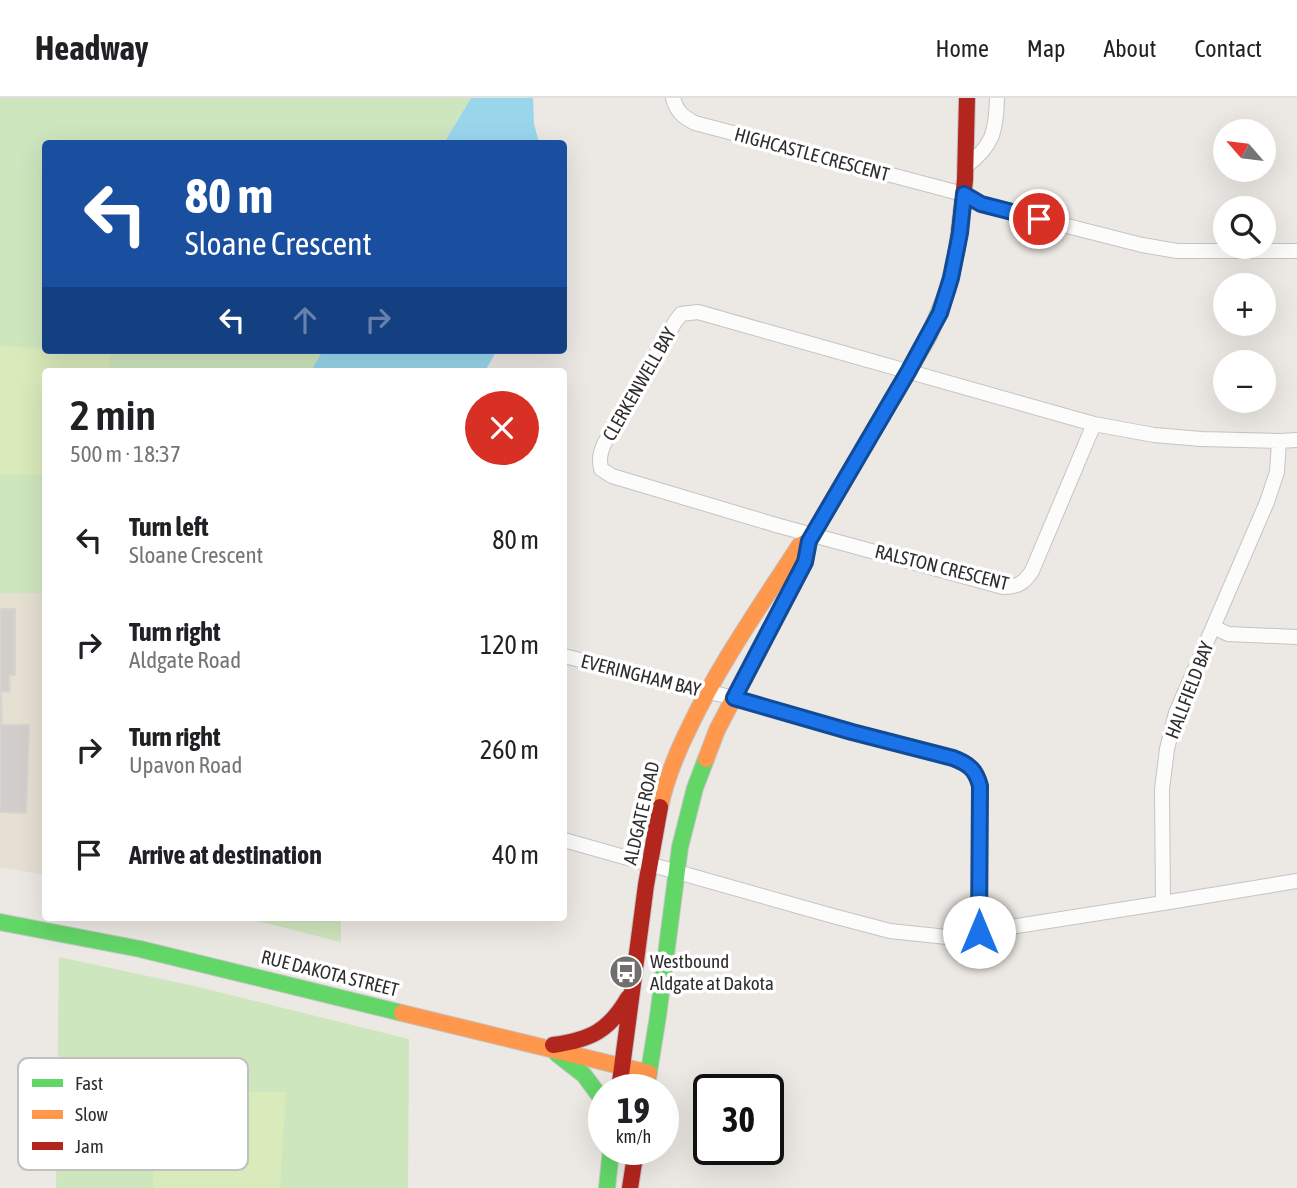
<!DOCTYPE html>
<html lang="en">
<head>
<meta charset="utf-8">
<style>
  :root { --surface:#fff; --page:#f2f2f2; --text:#202124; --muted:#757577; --line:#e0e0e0 }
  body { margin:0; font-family:"Asap Condensed",sans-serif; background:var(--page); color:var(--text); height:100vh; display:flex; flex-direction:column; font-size:26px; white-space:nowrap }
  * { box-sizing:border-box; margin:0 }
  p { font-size:23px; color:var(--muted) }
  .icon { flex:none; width:38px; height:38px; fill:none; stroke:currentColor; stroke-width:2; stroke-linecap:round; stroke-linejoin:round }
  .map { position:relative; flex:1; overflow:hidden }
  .drawer { position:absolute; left:42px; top:270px; width:525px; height:553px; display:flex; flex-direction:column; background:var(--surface); border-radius:7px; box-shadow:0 7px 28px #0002 }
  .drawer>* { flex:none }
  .guide { position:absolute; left:42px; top:42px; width:525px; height:214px; border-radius:7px; box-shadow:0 7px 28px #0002; background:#1a4fa0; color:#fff; overflow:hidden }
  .needle { width:46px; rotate:298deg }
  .fabs { position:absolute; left:1213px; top:21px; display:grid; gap:14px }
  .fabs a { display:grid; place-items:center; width:63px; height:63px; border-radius:50%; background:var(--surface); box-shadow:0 7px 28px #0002; font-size:35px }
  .speed { position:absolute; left:588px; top:976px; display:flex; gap:14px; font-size:35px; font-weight:700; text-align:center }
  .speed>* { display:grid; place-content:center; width:91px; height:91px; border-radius:50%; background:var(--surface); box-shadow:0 7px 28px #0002; line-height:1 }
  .speed small { font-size:18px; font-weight:400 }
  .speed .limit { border:4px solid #111; border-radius:10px; background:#fff; color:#111 }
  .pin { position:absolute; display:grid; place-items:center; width:60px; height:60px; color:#fff; margin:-30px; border:4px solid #fff; border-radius:50%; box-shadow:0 2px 7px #0007 }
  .me { position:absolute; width:77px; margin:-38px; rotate:0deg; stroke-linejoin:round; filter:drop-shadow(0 0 5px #0008) }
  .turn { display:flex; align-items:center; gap:24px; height:147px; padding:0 28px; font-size:32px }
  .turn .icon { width:91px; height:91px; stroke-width:2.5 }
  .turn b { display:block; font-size:49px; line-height:60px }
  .lanes { display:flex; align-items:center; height:66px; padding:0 28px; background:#0003; justify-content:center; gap:35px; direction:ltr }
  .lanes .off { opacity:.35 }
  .round { display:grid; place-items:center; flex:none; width:74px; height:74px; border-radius:37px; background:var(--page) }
  .overview { display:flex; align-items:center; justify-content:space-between; height:119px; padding:0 28px }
  h1 { font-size:42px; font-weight:600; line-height:52px }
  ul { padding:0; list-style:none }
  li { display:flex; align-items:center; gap:21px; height:105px; padding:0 28px }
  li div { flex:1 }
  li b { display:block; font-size:26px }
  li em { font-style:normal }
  header { display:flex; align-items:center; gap:42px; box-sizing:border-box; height:98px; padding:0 35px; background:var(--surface); border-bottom:2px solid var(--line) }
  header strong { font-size:33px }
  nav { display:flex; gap:38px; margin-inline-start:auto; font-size:24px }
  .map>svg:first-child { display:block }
  .education { fill:#e6e0d3 }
  .green { fill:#cee6be }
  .pitch { fill:#d9eabb }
  .water { fill:#99d6ec }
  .building { fill:#d1cecb; stroke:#d7d4d0; stroke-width:2 }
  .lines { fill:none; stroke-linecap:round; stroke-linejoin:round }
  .street-casing { stroke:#c5c4c5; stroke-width:16 }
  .fast-casing { stroke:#c5c4c5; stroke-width:18 }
  .slow-casing { stroke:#c5c4c5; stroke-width:18 }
  .jam-casing { stroke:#c5c4c5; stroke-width:18 }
  .street { stroke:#fcfcfb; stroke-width:14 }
  .fast { stroke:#63d668; stroke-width:16 }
  .slow { stroke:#ff974d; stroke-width:16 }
  .jam { stroke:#b3261e; stroke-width:16 }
  .route-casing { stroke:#114b97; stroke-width:18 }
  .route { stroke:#1a73e8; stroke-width:12 }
  .labels { text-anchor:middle; stroke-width:7; stroke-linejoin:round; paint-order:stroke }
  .street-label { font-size:19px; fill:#2e2e2e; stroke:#fff }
  .poi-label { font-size:19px; fill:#2e2e2e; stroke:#fff; text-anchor:start }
  .key { fill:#fff; stroke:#c0c0c0; stroke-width:2 }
  .key-label { font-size:19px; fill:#2e2e2e }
</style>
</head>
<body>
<header>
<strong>Headway</strong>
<nav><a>Home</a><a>Map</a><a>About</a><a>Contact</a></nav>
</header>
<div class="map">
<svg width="1297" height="1090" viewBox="0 0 1297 1090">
  <rect width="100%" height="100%" fill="#ece8e4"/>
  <!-- education -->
  <path class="education" d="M 0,495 L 45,495 L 45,777 L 0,769 Z"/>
  <!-- green -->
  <path class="green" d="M 0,0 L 471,0 L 444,45 L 46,46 L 46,252 L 323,252 L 311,273 L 46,273 L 45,495 L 0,495 Z
    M 240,819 L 341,819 L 341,844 L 253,822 Z
    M 59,859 L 194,888 L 409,941 L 408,1090 L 56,1090 Z"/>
  <!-- pitch -->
  <path class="pitch" d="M 0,248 L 45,250 L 46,252 L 110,252 L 109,273 L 46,273 L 45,377 L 0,376 Z
    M 238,994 L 286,994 L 280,1090 L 153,1090 L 153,1073 L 162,1038 L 179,1015 L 202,998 Z"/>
  <!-- water -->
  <path class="water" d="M 471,0 L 533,0 L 534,26 L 539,45 L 444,45 Z
    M 323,252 L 497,252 L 485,273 L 311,273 Z"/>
  <!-- building -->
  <path class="building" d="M 0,511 L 15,511 L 15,577 L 9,577 L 10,594 L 1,593 L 2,627 L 29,627 L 26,715 L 0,714 Z"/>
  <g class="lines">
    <defs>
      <path id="street" d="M 673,0 C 676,13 683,19 695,25 L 963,96 L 981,106 L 1142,147 L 1177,153 L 1297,153
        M 965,69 C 993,48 996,34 997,0
        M 1279,343 L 1297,342
        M 1213,529 L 1228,536 L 1297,539
        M 564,558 L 734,600 L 869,639 L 953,660 L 968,667 L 975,673 L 980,688 L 979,834
        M 564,742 L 833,818 L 890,833 L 947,839 L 1163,805 L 1162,691 L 1167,651 L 1176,615 L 1267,404 L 1277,374 L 1279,343 L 1201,341 L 1154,337 L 1094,326 L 698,214 L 681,216 L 675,224 L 604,346 C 600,355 599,361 601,371 L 612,378 L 776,427 L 1003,489 C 1018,489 1024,485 1032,473 L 1094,326
        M 1163,805 L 1297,783"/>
      <path id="fast" d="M 835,398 L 929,238 L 948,191 L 957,151
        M 0,824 L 140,851 L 402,915
        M 557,956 L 584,977 L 604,1004
        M 646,992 L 658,918 L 680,749 L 695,690 L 706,661
        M 607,1090 L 611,1052"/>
      <path id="slow" d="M 706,661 L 717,632 L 805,464 L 809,443 L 835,398
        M 660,709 C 666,681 677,654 690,628 C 720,565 761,507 799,448 L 809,443
        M 402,915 L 649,975"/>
      <path id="jam" d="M 957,151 L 965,82 L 967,0
        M 553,947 C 590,942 609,933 628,900
        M 619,992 L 646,787 L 660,709
        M 630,1090 L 636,1052"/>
    </defs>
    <!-- street casing -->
    <use href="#street" class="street-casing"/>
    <!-- fast casing -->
    <use href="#fast" class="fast-casing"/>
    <!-- slow casing -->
    <use href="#slow" class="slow-casing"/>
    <!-- jam casing -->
    <use href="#jam" class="jam-casing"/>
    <!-- street -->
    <use href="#street" class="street"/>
    <!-- fast -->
    <use href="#fast" class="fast"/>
    <!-- slow -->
    <use href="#slow" class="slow"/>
    <!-- jam -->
    <use href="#jam" class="jam"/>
  </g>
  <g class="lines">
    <defs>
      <path id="route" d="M 979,834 L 980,688 C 976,672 969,666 953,660 L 852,634 L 734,600 L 805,464 L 809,443 L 908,274 L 940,215 L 951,180 L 960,135 L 964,96 L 981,106 L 1039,121"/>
    </defs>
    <!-- route casing -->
    <use href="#route" class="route-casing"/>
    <!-- route -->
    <use href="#route" class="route"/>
  </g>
  <!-- icons -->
  <defs>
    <symbol id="bus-disc" viewBox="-11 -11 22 22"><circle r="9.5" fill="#706f6e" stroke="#fff"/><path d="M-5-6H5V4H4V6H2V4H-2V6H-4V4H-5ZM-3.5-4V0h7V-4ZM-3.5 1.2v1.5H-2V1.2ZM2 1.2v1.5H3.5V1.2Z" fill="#fff"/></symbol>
  </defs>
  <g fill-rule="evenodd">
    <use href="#bus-disc" x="607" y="855" width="38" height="38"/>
  </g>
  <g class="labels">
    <!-- street labels -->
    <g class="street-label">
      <text transform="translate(812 56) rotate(15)" y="7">HIGHCASTLE CRESCENT</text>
      <text transform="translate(639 286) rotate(-60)" y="7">CLERKENWELL BAY</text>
      <text transform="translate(942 469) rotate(14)" y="7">RALSTON CRESCENT</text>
      <text transform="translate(641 577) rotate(14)" y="7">EVERINGHAM BAY</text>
      <text transform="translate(1189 592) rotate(-69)" y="7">HALLFIELD BAY</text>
      <text transform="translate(641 715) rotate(-77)" y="7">ALDGATE ROAD</text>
      <text transform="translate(330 875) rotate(14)" y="7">RUE DAKOTA STREET</text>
    </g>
    <!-- poi labels -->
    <g class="poi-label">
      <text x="650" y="870">Westbound<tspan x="650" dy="22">Aldgate at Dakota</tspan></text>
    </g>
  </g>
  <!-- legend -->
  <rect x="18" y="960" width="230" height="112" rx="10" class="key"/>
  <rect x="32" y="981" width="31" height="8" fill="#63d668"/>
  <rect x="32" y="1012" width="31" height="9" fill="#ff974d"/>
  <rect x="32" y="1044" width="31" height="8" fill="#b3261e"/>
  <g class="key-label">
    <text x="75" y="992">Fast</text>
    <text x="75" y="1023">Slow</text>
    <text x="75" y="1055">Jam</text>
  </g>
</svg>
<div class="fabs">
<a><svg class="needle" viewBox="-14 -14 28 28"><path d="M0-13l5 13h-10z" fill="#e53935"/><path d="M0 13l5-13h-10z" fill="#757577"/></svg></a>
<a><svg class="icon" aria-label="search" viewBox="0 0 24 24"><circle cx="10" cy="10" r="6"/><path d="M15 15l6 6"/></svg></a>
<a>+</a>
<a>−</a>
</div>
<div class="speed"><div>19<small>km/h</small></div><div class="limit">30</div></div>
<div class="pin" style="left:1039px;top:121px;background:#d93025"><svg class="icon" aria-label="arrive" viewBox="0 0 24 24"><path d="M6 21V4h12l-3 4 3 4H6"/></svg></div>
<svg class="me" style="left:979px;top:834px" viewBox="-20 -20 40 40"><circle r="19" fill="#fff"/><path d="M0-13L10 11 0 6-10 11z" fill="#1a73e8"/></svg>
<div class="guide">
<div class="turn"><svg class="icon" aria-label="left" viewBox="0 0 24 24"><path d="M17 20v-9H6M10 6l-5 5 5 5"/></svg><div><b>80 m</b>Sloane Crescent</div></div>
<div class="lanes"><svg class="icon" aria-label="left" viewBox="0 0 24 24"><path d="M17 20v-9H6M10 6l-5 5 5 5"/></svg><svg class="icon off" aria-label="ahead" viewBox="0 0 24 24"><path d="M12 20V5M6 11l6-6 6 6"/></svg><svg class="icon off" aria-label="right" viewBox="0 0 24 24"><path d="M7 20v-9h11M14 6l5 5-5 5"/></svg></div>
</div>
<section class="drawer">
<div class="overview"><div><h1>2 min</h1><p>500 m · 18:37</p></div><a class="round" style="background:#d93025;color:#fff"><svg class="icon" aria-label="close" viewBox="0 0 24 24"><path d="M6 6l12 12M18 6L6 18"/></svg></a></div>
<ul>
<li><svg class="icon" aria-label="left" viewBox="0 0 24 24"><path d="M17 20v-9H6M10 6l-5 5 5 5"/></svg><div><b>Turn left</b><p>Sloane Crescent</p></div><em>80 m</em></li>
<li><svg class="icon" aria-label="right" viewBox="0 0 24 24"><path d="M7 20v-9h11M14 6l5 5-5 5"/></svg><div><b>Turn right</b><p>Aldgate Road</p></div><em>120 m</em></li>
<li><svg class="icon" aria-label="right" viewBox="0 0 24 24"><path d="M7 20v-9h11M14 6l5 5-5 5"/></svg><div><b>Turn right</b><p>Upavon Road</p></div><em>260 m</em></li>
<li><svg class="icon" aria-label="arrive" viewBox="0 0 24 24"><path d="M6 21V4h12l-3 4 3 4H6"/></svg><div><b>Arrive at destination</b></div><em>40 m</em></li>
</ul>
</section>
</div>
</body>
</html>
